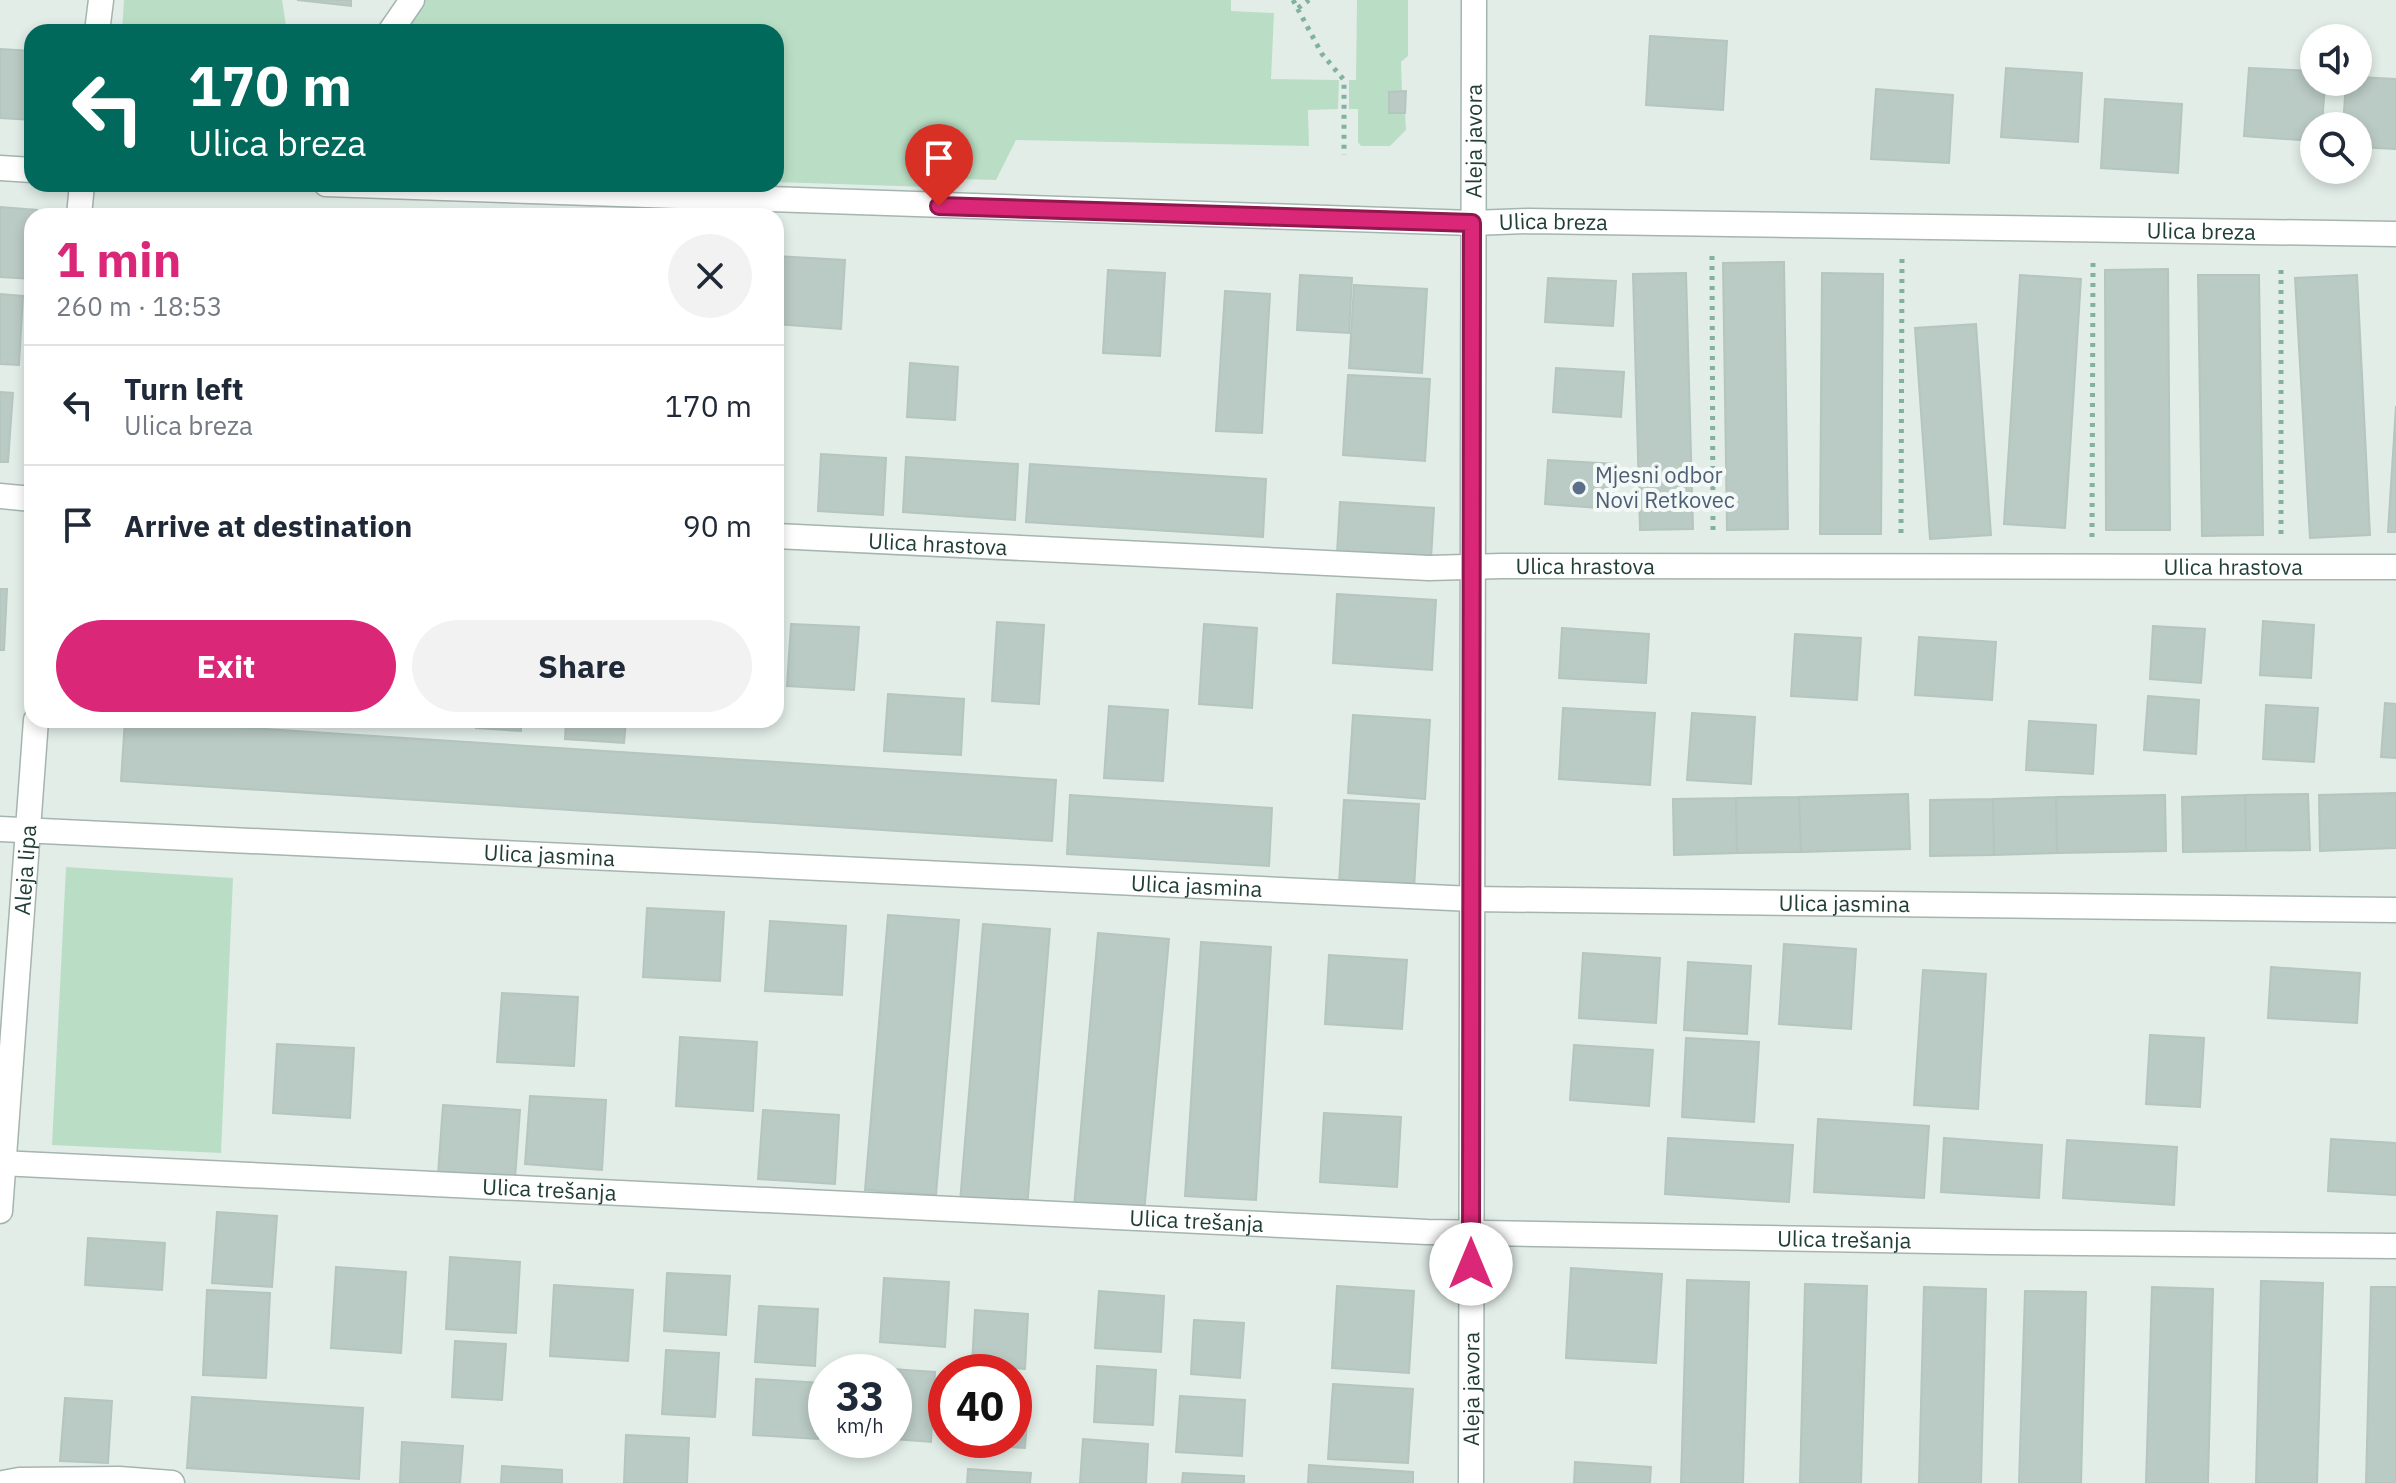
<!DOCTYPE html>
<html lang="en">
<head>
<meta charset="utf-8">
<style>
  :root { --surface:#fff; --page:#f2f2f3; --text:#1f2937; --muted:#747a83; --line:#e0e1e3; --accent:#db2777 }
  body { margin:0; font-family:"IBM Plex Sans",sans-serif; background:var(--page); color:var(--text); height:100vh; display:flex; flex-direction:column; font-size:30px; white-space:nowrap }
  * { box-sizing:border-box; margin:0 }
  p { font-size:26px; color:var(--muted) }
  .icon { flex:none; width:44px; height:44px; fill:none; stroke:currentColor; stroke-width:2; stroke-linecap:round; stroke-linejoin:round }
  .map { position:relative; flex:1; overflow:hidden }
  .sheet { position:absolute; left:24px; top:208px; width:760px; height:520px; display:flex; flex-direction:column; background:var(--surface); border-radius:24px; box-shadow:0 4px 12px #0003 }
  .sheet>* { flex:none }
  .guide { position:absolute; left:24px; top:24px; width:760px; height:168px; border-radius:24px; box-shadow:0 4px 12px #0003; background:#00695c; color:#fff; overflow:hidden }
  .fabs { position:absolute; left:2300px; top:24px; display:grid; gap:16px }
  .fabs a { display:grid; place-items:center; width:72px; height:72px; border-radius:50%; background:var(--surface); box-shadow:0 4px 12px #0003; font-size:40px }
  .speed { position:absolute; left:808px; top:1354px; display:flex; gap:16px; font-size:40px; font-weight:700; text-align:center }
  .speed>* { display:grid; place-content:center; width:104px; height:104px; border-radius:50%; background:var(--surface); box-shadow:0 4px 12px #0003; line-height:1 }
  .speed small { font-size:20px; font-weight:400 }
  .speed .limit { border:12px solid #d22; background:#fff; color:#111 }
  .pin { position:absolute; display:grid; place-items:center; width:68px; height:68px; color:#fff; margin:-82px -34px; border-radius:50% 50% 50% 0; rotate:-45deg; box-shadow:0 0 8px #0007 }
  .pin .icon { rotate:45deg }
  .me { position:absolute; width:88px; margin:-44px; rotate:0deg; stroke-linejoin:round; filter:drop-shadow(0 0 6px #0008) }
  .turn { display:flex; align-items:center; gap:28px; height:168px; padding:0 32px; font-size:36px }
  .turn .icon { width:104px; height:104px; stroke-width:2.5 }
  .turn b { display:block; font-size:56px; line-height:68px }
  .round { display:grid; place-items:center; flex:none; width:84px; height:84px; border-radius:42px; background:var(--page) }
  .head { display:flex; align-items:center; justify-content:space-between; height:136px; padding:0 32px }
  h1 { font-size:48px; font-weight:800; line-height:60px; color:var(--accent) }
  .button { display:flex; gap:16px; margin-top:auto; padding:16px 32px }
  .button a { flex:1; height:92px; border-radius:48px; background:var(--accent); color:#fff; font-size:32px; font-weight:800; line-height:92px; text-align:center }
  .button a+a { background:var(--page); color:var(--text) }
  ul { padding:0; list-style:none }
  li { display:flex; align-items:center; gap:24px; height:120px; padding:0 32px; border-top:2px solid var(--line) }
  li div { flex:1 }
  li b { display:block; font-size:30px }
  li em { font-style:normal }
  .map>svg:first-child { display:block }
  .green { fill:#badec5 }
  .building { fill:#bacac4; stroke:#b4c6bf; stroke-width:2 }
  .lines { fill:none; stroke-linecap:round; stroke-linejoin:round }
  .minor-casing { stroke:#a4b5af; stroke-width:27 }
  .path { stroke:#82b1a3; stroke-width:5; stroke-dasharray:4 6; stroke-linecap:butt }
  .minor { stroke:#fff; stroke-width:24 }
  .route-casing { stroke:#8e194d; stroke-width:20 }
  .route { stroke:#db2777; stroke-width:14 }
  .service-dot { fill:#5c6f8a; stroke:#f3f9f6; stroke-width:3 }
  .labels { text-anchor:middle; stroke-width:8; stroke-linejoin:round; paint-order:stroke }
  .street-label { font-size:22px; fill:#213e37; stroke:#f3f9f6 }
  .service-label { font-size:22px; fill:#4e5e75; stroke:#f3f9f6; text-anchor:start }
</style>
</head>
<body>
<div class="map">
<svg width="2396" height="1483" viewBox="0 0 2396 1483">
  <rect width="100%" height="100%" fill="#e2ede8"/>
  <!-- green -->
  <path class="green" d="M 124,0 L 282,0 L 287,32 L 122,32 Z
    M 420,0 L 1231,0 L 1231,11 L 1274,13 L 1271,79 L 1339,80 L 1338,109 L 1308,110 L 1309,146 L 1016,140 L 996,180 L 960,179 L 959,188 L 776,182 L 776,32 L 399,32 Z
    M 1357,0 L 1408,0 L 1408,56 L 1401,62 L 1402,91 L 1389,92 L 1389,113 L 1405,113 L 1406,130 L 1390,146 L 1361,146 L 1358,142 L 1358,109 L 1349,109 L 1349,80 L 1356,80 Z
    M 66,867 L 233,878 L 221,1153 L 52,1145 Z"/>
  <!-- building -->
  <path class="building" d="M 297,0 L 351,0 L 351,6 Z
    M 1650,36 L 1727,41 L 1723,110 L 1646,105 Z
    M 0,49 L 32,51 L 32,120 L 0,118 Z
    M 2006,68 L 2082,73 L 2078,142 L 2001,137 Z
    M 2249,68 L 2314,71 L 2314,82 L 2325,82 L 2322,126 L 2314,126 L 2314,141 L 2244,136 Z
    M 2358,77 L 2396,79 L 2396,149 L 2358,147 L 2358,126 L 2343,126 L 2346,82 L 2358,82 Z
    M 1876,89 L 1953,95 L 1949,163 L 1871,159 Z
    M 1406,91 L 1405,113 L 1389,113 L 1389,92 Z
    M 2105,99 L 2182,104 L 2178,173 L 2101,168 Z
    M 0,207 L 37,210 L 36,216 L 32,216 L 32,279 L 0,277 Z
    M 776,256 L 845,260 L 841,329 L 776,324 Z
    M 1784,262 L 1788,529 L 1727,530 L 1723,263 Z
    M 2168,269 L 2170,530 L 2106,530 L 2105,270 Z
    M 1108,270 L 1165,273 L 1160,356 L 1103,353 Z
    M 1686,273 L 1693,529 L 1640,530 L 1633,274 Z
    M 1822,273 L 1883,274 L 1881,534 L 1820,534 Z
    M 1300,275 L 1352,278 L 1349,333 L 1297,330 Z
    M 2020,275 L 2081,279 L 2065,528 L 2004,524 Z
    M 2198,275 L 2259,275 L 2263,535 L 2202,536 Z
    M 2357,275 L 2370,535 L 2310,538 L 2295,278 Z
    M 1548,278 L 1616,281 L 1613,326 L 1545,322 Z
    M 1354,285 L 1427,289 L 1422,373 L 1349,368 Z
    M 1225,291 L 1270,294 L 1262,433 L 1216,431 Z
    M 0,294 L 23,296 L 19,365 L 0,364 Z
    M 1976,324 L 1991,535 L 1930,539 L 1915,328 Z
    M 910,363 L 958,367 L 955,420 L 907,417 Z
    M 1556,368 L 1624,372 L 1621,417 L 1553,412 Z
    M 1348,375 L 1430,379 L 1425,461 L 1343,455 Z
    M 0,392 L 13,393 L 8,462 L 0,462 Z
    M 2396,406 L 2396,532 L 2388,532 Z
    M 821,454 L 886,458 L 883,515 L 818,511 Z
    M 906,457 L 1018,464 L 1015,520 L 903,512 Z
    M 1548,460 L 1616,464 L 1613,509 L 1545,504 Z
    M 1030,464 L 1266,479 L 1263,537 L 1026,522 Z
    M 1340,502 L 1434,508 L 1431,559 L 1337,553 Z
    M 0,589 L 7,589 L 4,650 L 0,650 Z
    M 1337,594 L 1436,600 L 1432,670 L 1333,663 Z
    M 2263,621 L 2314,625 L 2311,678 L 2260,675 Z
    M 997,622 L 1044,625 L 1039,704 L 992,701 Z
    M 791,624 L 859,627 L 854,690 L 787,686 Z
    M 1204,624 L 1257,628 L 1252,708 L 1199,704 Z
    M 2153,626 L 2205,629 L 2201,683 L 2150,679 Z
    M 1562,628 L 1649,634 L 1646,683 L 1559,678 Z
    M 1795,634 L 1861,638 L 1857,700 L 1791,696 Z
    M 1919,637 L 1996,642 L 1992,700 L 1915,695 Z
    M 888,694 L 964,699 L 961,755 L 884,751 Z
    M 2148,696 L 2199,700 L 2196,754 L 2144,750 Z
    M 2385,703 L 2396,704 L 2396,758 L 2381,757 Z
    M 2266,705 L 2318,708 L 2314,762 L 2263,759 Z
    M 1109,706 L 1168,710 L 1163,781 L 1104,778 Z
    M 1563,708 L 1655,713 L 1650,785 L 1559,779 Z
    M 1692,713 L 1755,717 L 1751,784 L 1687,780 Z
    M 1353,715 L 1430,720 L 1425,799 L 1348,793 Z
    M 125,720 L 1056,780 L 1052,841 L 121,781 Z
    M 476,720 L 521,720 L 521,731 L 476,728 Z
    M 566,720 L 626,720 L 624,743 L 565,739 Z
    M 2029,721 L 2096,725 L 2093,774 L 2026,770 Z
    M 2396,793 L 2396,848 L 2320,851 L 2319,795 Z
    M 1908,794 L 1910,849 L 1801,852 L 1799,797 Z
    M 2308,794 L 2310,850 L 2246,851 L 2245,795 Z
    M 1070,795 L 1272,808 L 1269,866 L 1067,854 Z
    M 2165,795 L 2166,851 L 2057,853 L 2056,797 Z
    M 2245,795 L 2246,851 L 2183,852 L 2182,797 Z
    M 1799,797 L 1801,852 L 1737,853 L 1736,798 Z
    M 2056,797 L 2057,853 L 1994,855 L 1993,799 Z
    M 1736,798 L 1737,853 L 1674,855 L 1673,799 Z
    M 1993,799 L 1994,855 L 1930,856 L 1930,800 Z
    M 1344,800 L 1419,804 L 1414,889 L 1339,884 Z
    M 647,908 L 724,912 L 720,981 L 643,977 Z
    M 888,915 L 959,920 L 936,1195 L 865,1190 Z
    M 770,921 L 846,926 L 842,995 L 765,991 Z
    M 983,924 L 1050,929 L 1027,1208 L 960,1202 Z
    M 1098,933 L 1169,939 L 1144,1213 L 1074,1207 Z
    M 1201,942 L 1271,947 L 1256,1200 L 1185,1196 Z
    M 1784,944 L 1856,949 L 1851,1029 L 1779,1024 Z
    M 1583,953 L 1660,958 L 1656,1023 L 1579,1018 Z
    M 1329,955 L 1407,960 L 1402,1029 L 1325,1024 Z
    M 1688,962 L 1751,966 L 1747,1034 L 1684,1030 Z
    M 2271,967 L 2360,973 L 2357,1023 L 2268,1018 Z
    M 1923,970 L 1986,974 L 1978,1109 L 1914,1105 Z
    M 502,993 L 578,997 L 574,1066 L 497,1062 Z
    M 2150,1035 L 2204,1038 L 2200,1107 L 2146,1104 Z
    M 680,1037 L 757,1042 L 753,1111 L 676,1106 Z
    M 1686,1038 L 1759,1042 L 1754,1122 L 1682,1117 Z
    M 277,1044 L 354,1048 L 350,1118 L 273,1113 Z
    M 1574,1045 L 1653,1050 L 1649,1106 L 1570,1100 Z
    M 530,1096 L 606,1100 L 602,1170 L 525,1164 Z
    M 443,1105 L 520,1110 L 515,1179 L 438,1174 Z
    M 763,1110 L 839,1115 L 835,1184 L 758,1179 Z
    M 1324,1113 L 1401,1117 L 1397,1187 L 1320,1182 Z
    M 1818,1119 L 1929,1126 L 1924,1198 L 1814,1192 Z
    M 1668,1138 L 1793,1145 L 1789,1202 L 1665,1194 Z
    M 1944,1138 L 2042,1145 L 2039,1198 L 1941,1192 Z
    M 2331,1139 L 2396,1143 L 2396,1195 L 2328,1191 Z
    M 2067,1140 L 2177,1147 L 2174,1205 L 2063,1198 Z
    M 217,1212 L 277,1216 L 272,1287 L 212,1283 Z
    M 88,1238 L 165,1243 L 162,1290 L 85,1285 Z
    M 450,1257 L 520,1262 L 516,1333 L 446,1329 Z
    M 336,1267 L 406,1272 L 401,1353 L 331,1348 Z
    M 1571,1268 L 1662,1274 L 1656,1363 L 1566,1358 Z
    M 667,1273 L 730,1276 L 726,1335 L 664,1331 Z
    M 884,1278 L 949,1282 L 945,1347 L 880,1342 Z
    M 1687,1280 L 1749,1282 L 1743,1483 L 1681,1483 Z
    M 2261,1281 L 2323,1283 L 2317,1483 L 2256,1483 Z
    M 1805,1284 L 1867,1286 L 1861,1483 L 1800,1483 Z
    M 554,1285 L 633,1290 L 628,1361 L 550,1356 Z
    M 1337,1286 L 1414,1291 L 1409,1373 L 1332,1368 Z
    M 1924,1287 L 1986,1289 L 1981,1483 L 1919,1483 Z
    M 2152,1287 L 2213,1289 L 2208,1483 L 2146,1483 Z
    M 2371,1287 L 2396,1287 L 2396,1483 L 2366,1483 Z
    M 207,1290 L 270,1293 L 266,1378 L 203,1375 Z
    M 1099,1291 L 1164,1296 L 1161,1352 L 1095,1348 Z
    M 2025,1291 L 2086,1292 L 2081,1483 L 2019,1483 Z
    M 759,1306 L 818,1309 L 815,1366 L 755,1362 Z
    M 975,1310 L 1028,1314 L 1025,1369 L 972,1365 Z
    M 1194,1320 L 1244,1323 L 1240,1378 L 1191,1374 Z
    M 455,1341 L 506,1344 L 502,1400 L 452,1397 Z
    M 666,1350 L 719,1353 L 715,1417 L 662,1414 Z
    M 1097,1366 L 1156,1370 L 1153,1425 L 1094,1422 Z
    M 877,1368 L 935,1372 L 931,1442 L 894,1439 L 894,1372 L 876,1372 Z
    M 756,1379 L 822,1383 L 818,1439 L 753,1435 Z
    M 1333,1384 L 1413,1389 L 1408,1463 L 1328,1459 Z
    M 1014,1391 L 1029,1392 L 1025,1448 L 960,1444 L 961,1440 L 1014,1440 Z
    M 1180,1396 L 1245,1400 L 1242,1456 L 1176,1452 Z
    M 192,1397 L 363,1408 L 359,1479 L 187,1468 Z
    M 65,1398 L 112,1401 L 108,1463 L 60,1461 Z
    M 626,1435 L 689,1438 L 687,1483 L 624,1483 Z
    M 1083,1439 L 1148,1444 L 1146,1483 L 1080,1483 Z
    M 402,1442 L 463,1446 L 460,1483 L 400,1483 Z
    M 1575,1462 L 1651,1467 L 1650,1483 L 1574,1483 Z
    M 1309,1465 L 1413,1472 L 1413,1483 L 1308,1483 Z
    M 502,1466 L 562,1470 L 562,1483 L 501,1483 Z
    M 968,1469 L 1031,1473 L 1030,1483 L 967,1483 Z
    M 1183,1473 L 1244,1476 L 1244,1483 L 1182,1483 Z"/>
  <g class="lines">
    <defs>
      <g id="minor">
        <path d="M 97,32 L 101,0"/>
        <path d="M 390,32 L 412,0"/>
        <path d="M 0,168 L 32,170"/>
        <path id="s1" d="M 326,184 L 1472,223 L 1528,221 L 2396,234"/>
        <path d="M 79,216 L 82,184"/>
        <path d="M 0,496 L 32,499"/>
        <path id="s2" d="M 776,536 L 1429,568 L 1502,566 L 2396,567"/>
        <path id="s3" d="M 0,829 L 1472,899 L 2396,910"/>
        <path id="s4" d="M 0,1163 L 1427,1232 L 1992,1242 L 2396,1246"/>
        <path id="s5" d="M 0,1211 L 36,720"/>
        <path d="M 3,1483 L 19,1480 L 119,1479 L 172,1483"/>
        <path id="s6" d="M 1471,1483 L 1474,0"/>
      </g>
    </defs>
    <!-- minor casing -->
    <use href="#minor" class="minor-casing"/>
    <!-- path -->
    <path class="path" d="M 1293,0 L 1322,54 L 1344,80 L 1344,155
      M 1298,8 L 1309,0
      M 1712,256 L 1713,534
      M 1901,533 L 1902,259
      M 2281,534 L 2281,264
      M 2092,537 L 2093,263"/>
    <!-- minor -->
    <use href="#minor" class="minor"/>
  </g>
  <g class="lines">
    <defs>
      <path id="route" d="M 939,206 L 1472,223 L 1471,1264"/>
    </defs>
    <!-- route casing -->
    <use href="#route" class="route-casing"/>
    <!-- route -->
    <use href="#route" class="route"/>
  </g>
  <!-- markers -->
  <circle class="service-dot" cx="1579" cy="488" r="8"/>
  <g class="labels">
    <!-- street labels -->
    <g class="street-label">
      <text dy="8" stroke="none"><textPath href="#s6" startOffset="1342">Aleja javora</textPath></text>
      <text dy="8" stroke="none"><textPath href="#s1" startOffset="1228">Ulica breza</textPath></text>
      <text dy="8" stroke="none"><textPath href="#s1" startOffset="1876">Ulica breza</textPath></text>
      <text dy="8" stroke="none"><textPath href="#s2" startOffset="162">Ulica hrastova</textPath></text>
      <text dy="8" stroke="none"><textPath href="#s2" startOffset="810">Ulica hrastova</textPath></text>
      <text dy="8" stroke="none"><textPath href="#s2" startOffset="1458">Ulica hrastova</textPath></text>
      <text dy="8" stroke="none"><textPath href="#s3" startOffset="550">Ulica jasmina</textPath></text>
      <text dy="8" stroke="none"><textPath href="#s5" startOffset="342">Aleja lipa</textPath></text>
      <text dy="8" stroke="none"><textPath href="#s3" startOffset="1198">Ulica jasmina</textPath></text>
      <text dy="8" stroke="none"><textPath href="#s3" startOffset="1846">Ulica jasmina</textPath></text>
      <text dy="8" stroke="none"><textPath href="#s4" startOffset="550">Ulica trešanja</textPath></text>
      <text dy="8" stroke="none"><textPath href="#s4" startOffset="1198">Ulica trešanja</textPath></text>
      <text dy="8" stroke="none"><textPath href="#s4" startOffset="1846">Ulica trešanja</textPath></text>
      <text dy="8" stroke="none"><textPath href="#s6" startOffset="94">Aleja javora</textPath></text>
    </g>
    <!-- service labels -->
    <g class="service-label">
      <text x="1595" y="483">Mjesni odbor<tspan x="1595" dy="25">Novi Retkovec</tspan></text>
    </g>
  </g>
</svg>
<div class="fabs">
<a><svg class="icon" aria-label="sound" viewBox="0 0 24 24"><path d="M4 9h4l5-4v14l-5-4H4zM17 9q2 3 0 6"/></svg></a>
<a><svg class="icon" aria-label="search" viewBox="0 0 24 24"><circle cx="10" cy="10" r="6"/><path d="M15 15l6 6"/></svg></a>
</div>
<div class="speed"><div>33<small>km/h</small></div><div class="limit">40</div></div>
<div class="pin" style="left:939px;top:206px;background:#d93025"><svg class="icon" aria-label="arrive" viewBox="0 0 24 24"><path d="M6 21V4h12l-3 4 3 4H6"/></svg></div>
<svg class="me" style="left:1471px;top:1264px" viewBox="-20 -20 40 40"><circle r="19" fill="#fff"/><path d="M0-13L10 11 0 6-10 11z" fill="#db2777"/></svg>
<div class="guide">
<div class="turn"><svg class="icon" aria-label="left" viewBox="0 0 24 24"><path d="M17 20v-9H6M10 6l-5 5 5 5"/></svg><div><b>170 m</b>Ulica breza</div></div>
</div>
<section class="sheet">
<div class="head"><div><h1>1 min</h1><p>260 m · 18:53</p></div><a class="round"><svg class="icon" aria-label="close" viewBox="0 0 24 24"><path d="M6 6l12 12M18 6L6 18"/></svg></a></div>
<ul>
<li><svg class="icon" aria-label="left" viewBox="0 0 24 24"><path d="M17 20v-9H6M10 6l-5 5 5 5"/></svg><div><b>Turn left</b><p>Ulica breza</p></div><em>170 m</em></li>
<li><svg class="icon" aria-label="arrive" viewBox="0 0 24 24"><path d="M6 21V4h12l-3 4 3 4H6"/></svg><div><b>Arrive at destination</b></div><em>90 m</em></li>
</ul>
<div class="button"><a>Exit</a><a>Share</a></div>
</section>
</div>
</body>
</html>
